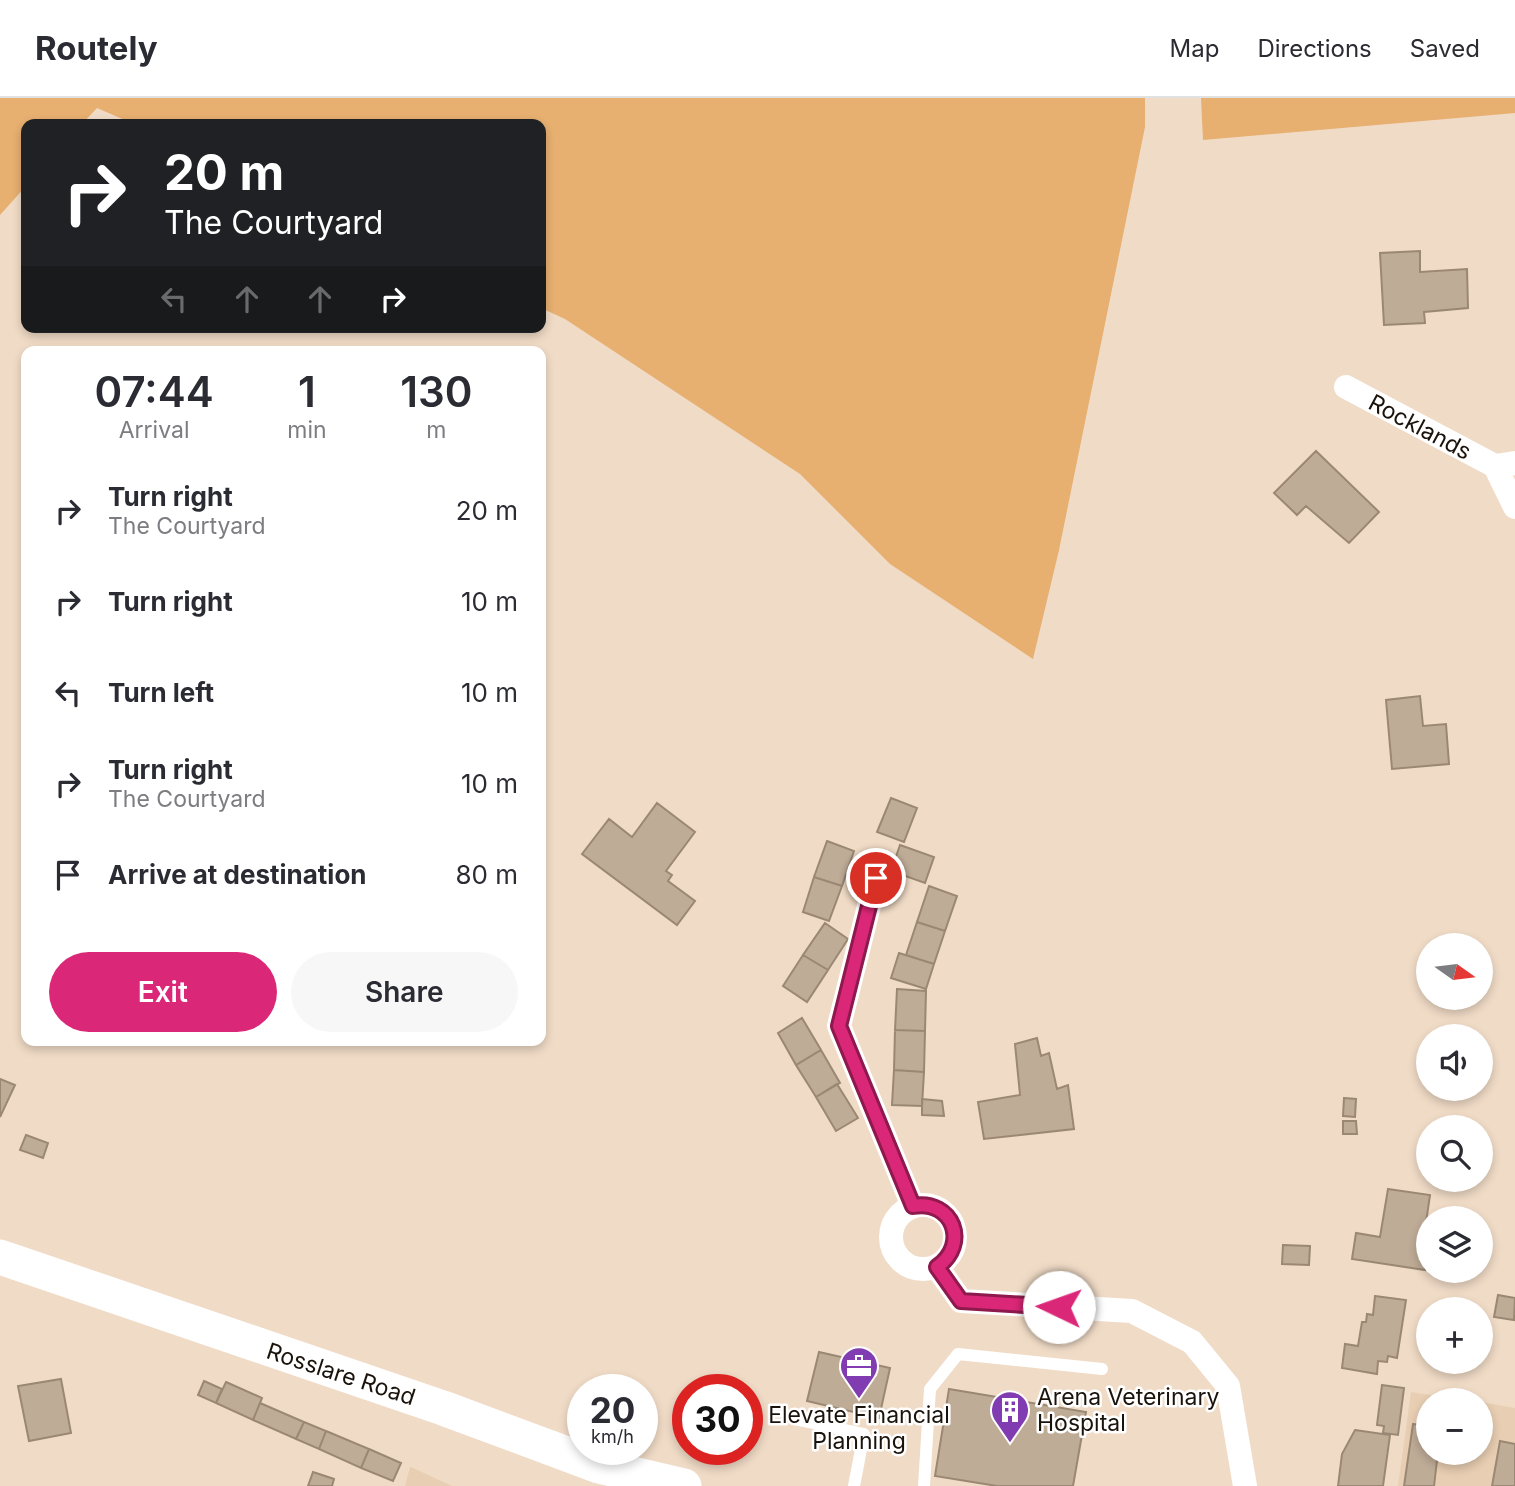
<!DOCTYPE html>
<html lang="en">
<head>
<meta charset="utf-8">
<style>
  :root { --surface:#fff; --page:#f7f7f7; --text:#2b2b33; --muted:#7c7c81; --line:#e1e1e2; --accent:#db2777 }
  body { margin:0; font-family:Inter,sans-serif; background:var(--page); color:var(--text); height:100vh; display:flex; flex-direction:column; font-size:26px; white-space:nowrap }
  * { box-sizing:border-box; margin:0 }
  p { font-size:23px; color:var(--muted) }
  .icon { flex:none; width:38px; height:38px; fill:none; stroke:currentColor; stroke-width:2; stroke-linecap:round; stroke-linejoin:round }
  .map { position:relative; flex:1; overflow:hidden }
  .sheet { position:absolute; left:21px; top:248px; width:525px; height:700px; display:flex; flex-direction:column; background:var(--surface); border-radius:14px; box-shadow:0 4px 10px #0003 }
  .sheet>* { flex:none }
  .banner { position:absolute; left:21px; top:21px; width:525px; height:214px; border-radius:14px; box-shadow:0 4px 10px #0003; background:#202124; color:#fff; overflow:hidden }
  .needle { width:46px; rotate:104deg }
  .tools { position:absolute; left:1416px; top:835px; display:grid; gap:14px }
  .tools a { display:grid; place-items:center; width:77px; height:77px; border-radius:50%; background:var(--surface); box-shadow:0 4px 10px #0003; font-size:35px }
  .speed { position:absolute; left:567px; top:1276px; display:flex; gap:14px; font-size:35px; font-weight:700; text-align:center }
  .speed>* { display:grid; place-content:center; width:91px; height:91px; border-radius:50%; background:var(--surface); box-shadow:0 4px 10px #0003; line-height:1 }
  .speed small { font-size:18px; font-weight:400 }
  .speed .limit { border:10px solid #d22; background:#fff; color:#111 }
  .pin { position:absolute; display:grid; place-items:center; width:60px; height:60px; color:#fff; margin:-30px; border:4px solid #fff; border-radius:50%; box-shadow:0 2px 7px #0007 }
  .me { position:absolute; width:77px; margin:-38px; rotate:273deg; stroke-linejoin:round; filter:drop-shadow(0 0 5px #0008) }
  .turn { display:flex; align-items:center; gap:24px; height:147px; padding:0 28px; font-size:32px }
  .turn .icon { width:91px; height:91px; stroke-width:2.5 }
  .turn b { display:block; font-size:49px; line-height:60px }
  .lanes { display:flex; align-items:center; height:66px; padding:0 28px; background:#0003; justify-content:center; gap:35px; direction:ltr }
  .lanes .off { opacity:.35 }
  .eta { display:flex; justify-content:space-evenly; align-items:center; height:119px; text-align:center }
  .eta b { font-size:42px; font-weight:600; line-height:49px }
  .button { display:flex; gap:14px; margin-top:auto; padding:14px 28px }
  .button a { flex:1; height:80px; border-radius:42px; background:var(--accent); color:#fff; font-size:28px; font-weight:600; line-height:80px; text-align:center }
  .button a+a { background:var(--page); color:var(--text) }
  ul { padding:0; list-style:none }
  li { display:flex; align-items:center; gap:21px; height:91px; padding:0 28px }
  li div { flex:1 }
  li b { display:block; font-size:26px }
  li em { font-style:normal }
  header { display:flex; align-items:center; gap:42px; box-sizing:border-box; height:98px; padding:0 35px; background:var(--surface); border-bottom:2px solid var(--line) }
  header strong { font-size:33px }
  nav { display:flex; gap:38px; margin-inline-start:auto; font-size:24px }
  .map>svg:first-child { display:block }
  .built { fill:#e8ceb2 }
  .green { fill:#e7af70 }
  .building { fill:#bfac97; stroke:#9b8874; stroke-width:2 }
  .lines { fill:none; stroke-linecap:round; stroke-linejoin:round }
  .service { stroke:#fff; stroke-width:12 }
  .minor { stroke:#fff; stroke-width:24 }
  .secondary { stroke:#fff; stroke-width:35 }
  .route-casing { stroke:#8e194d; stroke-width:18 }
  .route { stroke:#db2777; stroke-width:12 }
  .labels { text-anchor:middle; stroke-width:5; stroke-linejoin:round; paint-order:stroke }
  .street-label { font-size:23px; fill:#1a130b; stroke:#fff }
  .poi-label { font-size:23px; fill:#1a130b; stroke:#fff; text-anchor:start }
</style>
</head>
<body>
<header>
<strong>Routely</strong>
<nav><a>Map</a><a>Directions</a><a>Saved</a></nav>
</header>
<div class="map">
<svg width="1515" height="1388" viewBox="0 0 1515 1388">
  <rect width="100%" height="100%" fill="#f0dbc6"/>
  <!-- built -->
  <path class="built" d="M 1411,1294 L 1464,1302 L 1428,1302 L 1428,1354 L 1480,1354 L 1481,1304 L 1515,1310 L 1515,1388 L 1398,1388 Z
    M 410,1369 L 411,1369 L 452,1388 L 405,1388 Z"/>
  <!-- green -->
  <path class="green" d="M 0,0 L 1145,0 L 1145,29 L 1059,452 L 1033,561 L 890,466 L 800,376 L 565,221 L 541,210 L 541,26 L 134,26 L 97,10 L 82,26 L 26,26 L 26,88 L 0,117 Z
    M 1201,0 L 1515,0 L 1515,15 L 1203,42 Z"/>
  <!-- building -->
  <path class="building" d="M 1420,153 L 1420,174 L 1467,171 L 1468,210 L 1424,214 L 1425,225 L 1384,227 L 1380,155 Z
    M 1316,353 L 1379,414 L 1349,445 L 1306,408 L 1297,417 L 1274,395 Z
    M 1420,598 L 1423,628 L 1446,626 L 1449,666 L 1392,671 L 1386,602 Z
    M 891,700 L 917,710 L 904,744 L 877,734 Z
    M 657,705 L 695,734 L 666,773 L 672,777 L 668,783 L 695,803 L 677,827 L 582,756 L 609,721 L 632,739 Z
    M 827,743 L 854,753 L 842,788 L 814,779 Z
    M 900,747 L 934,759 L 925,785 L 891,773 Z
    M 814,779 L 842,788 L 829,823 L 803,814 Z
    M 929,788 L 957,798 L 945,833 L 917,824 Z
    M 917,824 L 945,833 L 934,866 L 906,857 Z
    M 825,825 L 848,841 L 828,872 L 803,857 Z
    M 899,855 L 934,866 L 926,891 L 891,880 Z
    M 803,857 L 828,872 L 807,904 L 783,888 Z
    M 897,891 L 926,893 L 925,933 L 895,932 Z
    M 802,920 L 821,952 L 796,967 L 778,935 Z
    M 895,932 L 925,933 L 924,974 L 894,972 Z
    M 1037,940 L 1041,958 L 1049,955 L 1057,991 L 1068,987 L 1074,1031 L 984,1041 L 978,1004 L 1020,997 L 1015,946 Z
    M 821,952 L 840,985 L 816,999 L 796,967 Z
    M 894,972 L 924,974 L 922,1008 L 892,1007 Z
    M 0,981 L 15,987 L 0,1019 Z
    M 837,986 L 858,1020 L 836,1033 L 816,999 Z
    M 1344,1000 L 1356,1001 L 1355,1019 L 1343,1018 Z
    M 922,1001 L 942,1003 L 944,1018 L 922,1017 Z
    M 1343,1023 L 1356,1023 L 1357,1036 L 1343,1036 Z
    M 26,1037 L 48,1045 L 43,1060 L 20,1052 Z
    M 1388,1091 L 1430,1097 L 1423,1145 L 1428,1146 L 1425,1172 L 1352,1161 L 1356,1135 L 1380,1139 Z
    M 1283,1147 L 1310,1148 L 1309,1167 L 1282,1166 Z
    M 1498,1197 L 1515,1200 L 1514,1222 L 1494,1219 Z
    M 1375,1198 L 1406,1202 L 1397,1260 L 1388,1258 L 1387,1264 L 1378,1263 L 1377,1276 L 1342,1270 L 1345,1246 L 1358,1248 L 1362,1224 L 1366,1224 L 1367,1216 L 1373,1217 Z
    M 819,1254 L 890,1270 L 879,1320 L 807,1303 Z
    M 61,1281 L 71,1335 L 29,1343 L 18,1288 Z
    M 204,1283 L 222,1291 L 216,1305 L 198,1297 Z
    M 226,1284 L 262,1300 L 253,1322 L 216,1305 Z
    M 1382,1287 L 1404,1290 L 1398,1337 L 1383,1335 L 1384,1328 L 1377,1327 Z
    M 949,1291 L 1086,1314 L 1073,1388 L 997,1388 L 935,1378 Z
    M 260,1305 L 304,1324 L 296,1341 L 253,1322 Z
    M 304,1324 L 326,1333 L 319,1351 L 296,1341 Z
    M 1413,1326 L 1428,1328 L 1428,1354 L 1438,1354 L 1434,1388 L 1404,1388 Z
    M 1355,1332 L 1390,1337 L 1383,1388 L 1338,1388 L 1342,1356 Z
    M 326,1333 L 369,1351 L 361,1370 L 319,1351 Z
    M 1500,1343 L 1515,1346 L 1515,1388 L 1492,1388 Z
    M 369,1351 L 401,1365 L 393,1383 L 361,1370 Z
    M 313,1374 L 334,1381 L 332,1388 L 308,1388 Z"/>
  <g class="lines">
    <!-- service -->
    <path class="service" d="M 794,1321 L 864,1336 L 854,1388
      M 924,1388 L 930,1291 L 958,1256 L 1102,1271"/>
    <!-- minor -->
    <path class="minor" d="M 1346,289 L 1495,368
      M 1515,365 L 1495,368 L 1515,409
      M 876,780 L 839,928 L 913,1108
      M891 1139a32 32 0 1 1 64 0a32 32 0 1 1-64 0Z
      M 937,1169 L 961,1203 L 1132,1213 L 1192,1244 L 1228,1288 L 1245,1388"/>
    <!-- secondary -->
    <path class="secondary" d="M 0,1159 L 443,1310 L 599,1368 L 684,1388"/>
  </g>
  <g class="lines">
    <defs>
      <path id="route" d="M 876,780 L 839,928 L 913,1108 C 953,1101 970,1146 937,1169 L 961,1203 L 1059,1209"/>
    </defs>
    <!-- route casing -->
    <use href="#route" class="route-casing"/>
    <!-- route -->
    <use href="#route" class="route"/>
  </g>
  <!-- icons -->
  <defs>
    <symbol id="office-pin" viewBox="-11 -11 22 30"><path d="M0 17L-7.5 6A9.5 9.5 0 1 1 7.5 6Z" fill="#803cb0" stroke="#fff"/><path d="M-6-3h4V-5.5h4V-3h4V5H-6ZM-1-4.5V-3h2v-1.5ZM-6 0V1H6V0Z" fill="#fff"/></symbol>
    <symbol id="building-pin" viewBox="-11 -11 22 30"><path d="M0 17L-7.5 6A9.5 9.5 0 1 1 7.5 6Z" fill="#803cb0" stroke="#fff"/><path d="M-4-6H4V6H1V3H-1V6H-4ZM-2.5-4.3h1.7v1.8h-1.7ZM.8-4.3h1.7v1.8H.8ZM-2.5-1h1.7V.8h-1.7ZM.8-1h1.7V.8H.8Z" fill="#fff"/></symbol>
  </defs>
  <g fill-rule="evenodd">
    <use href="#office-pin" x="837" y="1246" width="44" height="60"/>
    <use href="#building-pin" x="988" y="1290" width="44" height="60"/>
  </g>
  <g class="labels">
    <!-- street labels -->
    <g class="street-label">
      <text transform="translate(1420 329) rotate(28)" y="8">Rocklands</text>
      <text transform="translate(341 1276) rotate(18)" y="8">Rosslare Road</text>
    </g>
    <!-- poi labels -->
    <g class="poi-label">
      <text x="1037" y="1307">Arena Veterinary<tspan x="1037" dy="26">Hospital</tspan></text>
      <text x="859" y="1325" text-anchor="middle">Elevate Financial<tspan x="859" dy="26">Planning</tspan></text>
    </g>
  </g>
</svg>
<div class="tools">
<a><svg class="needle" viewBox="-14 -14 28 28"><path d="M0-13l5 13h-10z" fill="#e53935"/><path d="M0 13l5-13h-10z" fill="#7c7c81"/></svg></a>
<a><svg class="icon" aria-label="sound" viewBox="0 0 24 24"><path d="M4 9h4l5-4v14l-5-4H4zM17 9q2 3 0 6"/></svg></a>
<a><svg class="icon" aria-label="search" viewBox="0 0 24 24"><circle cx="10" cy="10" r="6"/><path d="M15 15l6 6"/></svg></a>
<a><svg class="icon" aria-label="layers" viewBox="0 0 24 24"><path d="M12 4l9 5-9 5-9-5zM3 14l9 5 9-5"/></svg></a>
<a>+</a>
<a>−</a>
</div>
<div class="speed"><div>20<small>km/h</small></div><div class="limit">30</div></div>
<div class="pin" style="left:876px;top:780px;background:#d93025"><svg class="icon" aria-label="arrive" viewBox="0 0 24 24"><path d="M6 21V4h12l-3 4 3 4H6"/></svg></div>
<svg class="me" style="left:1059px;top:1209px" viewBox="-20 -20 40 40"><circle r="19" fill="#fff"/><path d="M0-13L10 11 0 6-10 11z" fill="#db2777"/></svg>
<div class="banner">
<div class="turn"><svg class="icon" aria-label="right" viewBox="0 0 24 24"><path d="M7 20v-9h11M14 6l5 5-5 5"/></svg><div><b>20 m</b>The Courtyard</div></div>
<div class="lanes"><svg class="icon off" aria-label="left" viewBox="0 0 24 24"><path d="M17 20v-9H6M10 6l-5 5 5 5"/></svg><svg class="icon off" aria-label="ahead" viewBox="0 0 24 24"><path d="M12 20V5M6 11l6-6 6 6"/></svg><svg class="icon off" aria-label="ahead" viewBox="0 0 24 24"><path d="M12 20V5M6 11l6-6 6 6"/></svg><svg class="icon" aria-label="right" viewBox="0 0 24 24"><path d="M7 20v-9h11M14 6l5 5-5 5"/></svg></div>
</div>
<section class="sheet">
<div class="eta">
<div><b>07:44</b><p>Arrival</p></div>
<div><b>1</b><p>min</p></div>
<div><b>130</b><p>m</p></div>
</div>
<ul>
<li><svg class="icon" aria-label="right" viewBox="0 0 24 24"><path d="M7 20v-9h11M14 6l5 5-5 5"/></svg><div><b>Turn right</b><p>The Courtyard</p></div><em>20 m</em></li>
<li><svg class="icon" aria-label="right" viewBox="0 0 24 24"><path d="M7 20v-9h11M14 6l5 5-5 5"/></svg><div><b>Turn right</b></div><em>10 m</em></li>
<li><svg class="icon" aria-label="left" viewBox="0 0 24 24"><path d="M17 20v-9H6M10 6l-5 5 5 5"/></svg><div><b>Turn left</b></div><em>10 m</em></li>
<li><svg class="icon" aria-label="right" viewBox="0 0 24 24"><path d="M7 20v-9h11M14 6l5 5-5 5"/></svg><div><b>Turn right</b><p>The Courtyard</p></div><em>10 m</em></li>
<li><svg class="icon" aria-label="arrive" viewBox="0 0 24 24"><path d="M6 21V4h12l-3 4 3 4H6"/></svg><div><b>Arrive at destination</b></div><em>80 m</em></li>
</ul>
<div class="button"><a>Exit</a><a>Share</a></div>
</section>
</div>
</body>
</html>
